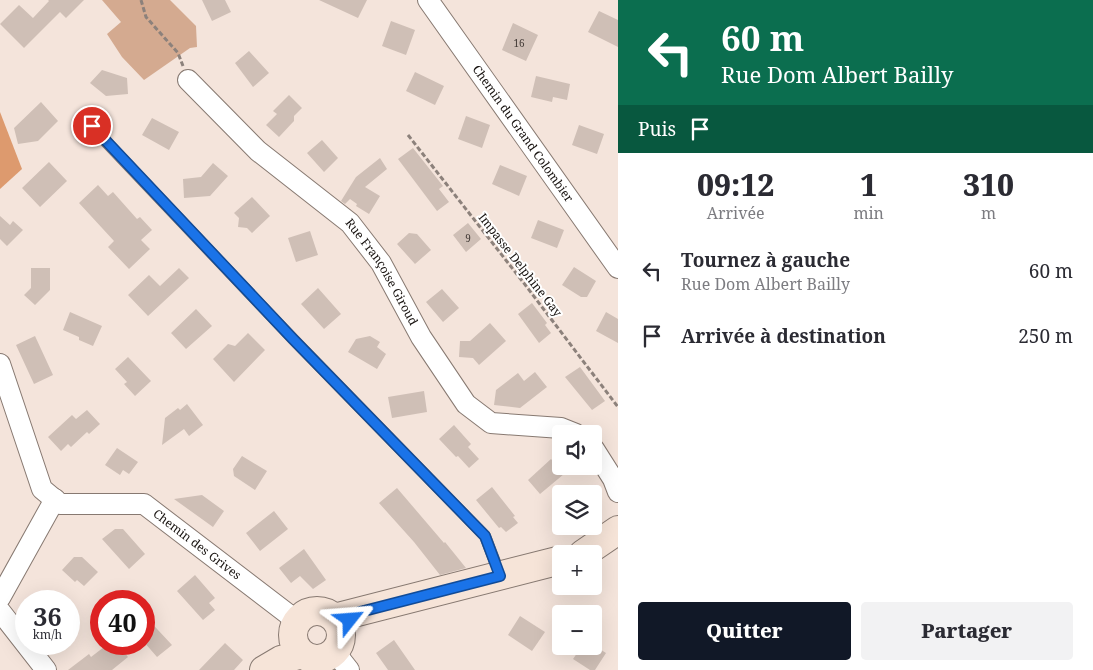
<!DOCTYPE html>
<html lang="fr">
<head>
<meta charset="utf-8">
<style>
  :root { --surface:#fff; --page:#f2f2f3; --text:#2b2b33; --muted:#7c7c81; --accent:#111827 }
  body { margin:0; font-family:"Noto Serif",serif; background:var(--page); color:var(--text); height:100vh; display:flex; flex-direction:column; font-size:19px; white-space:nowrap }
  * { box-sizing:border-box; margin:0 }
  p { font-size:16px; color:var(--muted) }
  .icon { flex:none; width:28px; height:28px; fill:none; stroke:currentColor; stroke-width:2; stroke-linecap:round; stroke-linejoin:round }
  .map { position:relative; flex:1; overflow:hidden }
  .sheet { display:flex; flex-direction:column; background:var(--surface); width:475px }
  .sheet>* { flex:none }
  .guide { background:#0b6e4f; color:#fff; overflow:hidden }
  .buttons { position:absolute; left:552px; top:425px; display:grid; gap:10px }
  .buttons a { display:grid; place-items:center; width:50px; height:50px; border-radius:5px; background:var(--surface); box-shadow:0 5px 20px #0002; font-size:25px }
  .speed { position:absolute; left:15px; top:590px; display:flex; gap:10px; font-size:25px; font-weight:700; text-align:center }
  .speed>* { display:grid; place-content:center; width:65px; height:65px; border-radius:50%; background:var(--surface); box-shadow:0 5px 20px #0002; line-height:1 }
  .speed small { font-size:12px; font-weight:400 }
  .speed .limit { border:8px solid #d22; background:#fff; color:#111 }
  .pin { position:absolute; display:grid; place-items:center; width:42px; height:42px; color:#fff; margin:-21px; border:2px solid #fff; border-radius:50%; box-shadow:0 1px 5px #0007 }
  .me { position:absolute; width:55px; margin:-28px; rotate:62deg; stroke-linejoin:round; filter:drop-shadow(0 0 4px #0008) }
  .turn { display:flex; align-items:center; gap:18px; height:105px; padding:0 20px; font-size:22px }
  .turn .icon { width:65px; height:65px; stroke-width:2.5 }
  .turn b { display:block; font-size:35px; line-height:42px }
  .then { display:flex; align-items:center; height:48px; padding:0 20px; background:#0003; gap:10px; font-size:19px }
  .eta { display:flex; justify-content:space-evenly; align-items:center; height:85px; text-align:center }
  .eta b { font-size:30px; font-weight:800; line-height:35px }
  .action { display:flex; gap:10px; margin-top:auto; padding:10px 20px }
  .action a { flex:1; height:58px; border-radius:5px; background:var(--accent); color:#fff; font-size:20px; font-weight:800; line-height:58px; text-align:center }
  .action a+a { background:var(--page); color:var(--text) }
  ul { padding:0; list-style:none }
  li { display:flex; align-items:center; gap:15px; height:65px; padding:0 20px }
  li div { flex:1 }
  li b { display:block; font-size:19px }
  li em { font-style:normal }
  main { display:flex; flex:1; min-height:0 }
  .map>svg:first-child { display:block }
  .green { fill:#d4aa90 }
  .forest { fill:#dd9a6e }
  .building { fill:#cfbfb6 }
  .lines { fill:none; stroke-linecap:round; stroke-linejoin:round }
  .lane-casing { stroke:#877971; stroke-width:12 }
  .street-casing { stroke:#877971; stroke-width:22 }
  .secondary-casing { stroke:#877971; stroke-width:30 }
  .path { stroke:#8c817b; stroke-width:3; stroke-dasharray:5 2.5; stroke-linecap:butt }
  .lane { stroke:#fff; stroke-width:10 }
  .street { stroke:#fff; stroke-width:20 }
  .secondary { stroke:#f6e4d8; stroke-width:28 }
  .route-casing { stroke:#114b97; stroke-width:12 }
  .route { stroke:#1a73e8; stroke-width:9 }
  .labels { text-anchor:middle; stroke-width:4; stroke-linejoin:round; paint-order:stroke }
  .number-label { font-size:10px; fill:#453d39 }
  .street-label { font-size:12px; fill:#17120f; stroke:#fff }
</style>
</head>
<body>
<main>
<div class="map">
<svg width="618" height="670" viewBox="0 0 618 670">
  <rect width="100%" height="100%" fill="#f4e4db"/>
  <!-- green -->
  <path class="green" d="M 102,0 L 170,0 L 196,26 L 197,47 L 190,48 L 144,80 L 122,57 L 107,34 L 121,22 Z"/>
  <!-- forest -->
  <path class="forest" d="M 0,112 L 22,169 L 0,189 Z"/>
  <!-- building -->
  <path class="building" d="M 48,0 L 84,0 L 66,18 L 60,12 L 24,48 L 0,24 L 19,5 L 33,18 L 49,1 Z
    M 202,0 L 225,0 L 231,12 L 212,21 Z
    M 319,0 L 367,0 L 358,18 Z
    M 599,11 L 618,20 L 618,47 L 588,32 Z
    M 391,21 L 415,30 L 406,55 L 382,46 Z
    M 513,23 L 538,35 L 526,61 L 502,50 Z
    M 249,51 L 269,73 L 253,87 L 235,63 Z
    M 102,70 L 127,78 L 128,94 L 106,96 L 90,83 Z
    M 415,72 L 444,86 L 435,105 L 406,91 Z
    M 536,76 L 570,84 L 567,100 L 553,97 L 552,102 L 531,97 Z
    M 289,95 L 302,108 L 294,116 L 294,121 L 279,137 L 266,125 L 277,114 L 273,111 Z
    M 41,102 L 58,121 L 38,141 L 18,144 L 14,128 Z
    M 466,116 L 490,125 L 482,148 L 458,139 Z
    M 152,118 L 179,132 L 169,150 L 142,135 Z
    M 579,125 L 604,134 L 597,154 L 572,145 Z
    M 322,140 L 338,158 L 324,172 L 307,153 Z
    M 413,148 L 443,186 L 439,189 L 449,202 L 437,211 L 398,159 Z
    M 380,158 L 387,169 L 365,187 L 380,196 L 369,214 L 356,206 L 357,204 L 350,199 L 345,204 L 341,201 L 356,177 Z
    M 49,162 L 67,181 L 40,207 L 22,188 Z
    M 213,163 L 228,176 L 210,196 L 184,198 L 183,179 L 201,177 Z
    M 500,165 L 527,176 L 519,196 L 492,184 Z
    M 98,185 L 108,196 L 113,192 L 137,219 L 140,217 L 152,230 L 141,240 L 150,249 L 129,269 L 108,247 L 114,241 L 79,203 Z
    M 252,197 L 270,216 L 252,233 L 247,228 L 238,227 L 239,218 L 234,213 Z
    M 0,216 L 10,225 L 13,221 L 23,230 L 7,246 L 0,239 Z
    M 538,220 L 564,230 L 557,248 L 531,238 Z
    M 468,223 L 481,239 L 466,252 L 453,235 Z
    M 310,231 L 318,255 L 296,262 L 288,238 Z
    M 409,233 L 417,234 L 431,250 L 415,264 L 397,244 Z
    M 574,267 L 596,281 L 587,297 L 581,297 L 562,285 Z
    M 31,268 L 50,268 L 50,290 L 35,305 L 24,295 L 31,288 Z
    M 179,268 L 189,278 L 148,316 L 128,295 L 149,275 L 160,286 Z
    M 318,288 L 341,314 L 324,329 L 301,304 Z
    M 442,289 L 459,308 L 443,322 L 426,302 Z
    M 532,303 L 547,323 L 545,325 L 551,333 L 539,343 L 518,314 Z
    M 196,309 L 212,326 L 186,349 L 171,333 Z
    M 70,312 L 102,326 L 93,346 L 79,340 L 79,337 L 63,330 Z
    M 606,312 L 618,319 L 618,343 L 596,331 Z
    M 490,323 L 506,341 L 479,365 L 473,358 L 459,357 L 460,341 L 470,341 Z
    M 248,333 L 265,350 L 234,382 L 213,359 L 228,344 L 235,346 Z
    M 35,336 L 53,375 L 34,384 L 16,345 Z
    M 370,336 L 380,342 L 377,347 L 386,354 L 377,369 L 348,352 L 356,339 Z
    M 128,357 L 151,381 L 135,396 L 124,384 L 127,382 L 115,369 Z
    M 580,367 L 605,401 L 592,410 L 565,377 Z
    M 535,372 L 547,387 L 520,408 L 494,405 L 496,390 L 518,373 L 524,381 Z
    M 424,391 L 427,412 L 392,418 L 388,397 Z
    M 187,404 L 203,425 L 189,436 L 184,429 L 162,445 L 165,418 L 178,408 L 180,410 Z
    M 87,410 L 100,424 L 89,434 L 87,432 L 71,447 L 68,444 L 61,451 L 48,437 L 72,415 L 76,419 Z
    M 454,425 L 471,444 L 468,447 L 479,459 L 469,468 L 458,456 L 456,457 L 439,439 Z
    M 117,448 L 138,462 L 129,474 L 123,470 L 120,475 L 105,465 Z
    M 242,456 L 267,471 L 255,490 L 234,476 L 233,469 Z
    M 551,459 L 564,474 L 540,494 L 528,480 Z
    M 492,487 L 515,516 L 513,517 L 518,523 L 506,532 L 501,527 L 499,528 L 476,500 Z
    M 397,488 L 444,543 L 445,542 L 466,568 L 440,575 L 414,542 L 379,503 Z
    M 202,495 L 224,511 L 213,527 L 174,499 Z
    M 274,511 L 288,529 L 260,551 L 246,533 Z
    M 115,529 L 123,529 L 145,554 L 129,569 L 102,539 Z
    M 304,549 L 326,580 L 313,589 L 300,576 L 291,583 L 279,568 Z
    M 74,557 L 82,557 L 98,572 L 84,586 L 77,580 L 75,582 L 62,570 Z
    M 195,575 L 215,598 L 209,603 L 215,610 L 203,620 L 177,591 Z
    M 144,615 L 172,645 L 157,657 L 144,642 Z
    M 520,616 L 545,632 L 532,651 L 508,635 Z
    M 394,640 L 415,670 L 388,670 L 376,653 Z
    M 225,643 L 243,660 L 234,670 L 199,670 Z
    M 108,644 L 118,644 L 128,657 L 112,670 L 68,670 L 89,654 L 91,657 Z
    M 582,646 L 595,646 L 606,653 L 595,670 L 590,670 L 573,659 Z"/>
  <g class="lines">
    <defs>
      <path id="lane" d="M 92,127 L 293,339 L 485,536 L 500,575"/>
      <g id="street">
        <path id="s1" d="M 428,0 L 618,268"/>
        <path id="s2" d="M 188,80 L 258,151 L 350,223 L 381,263 L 421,337 L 466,404 L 491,423 L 561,428 L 576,434"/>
        <path id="s3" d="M 0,364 L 42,489 L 60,504 L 144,504 L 297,621"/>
        <path d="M 594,449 L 613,479 L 618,492"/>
        <path d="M 0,598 L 55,499"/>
        <path d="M 0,611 L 46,670"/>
        <path d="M 334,651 L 349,670"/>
      </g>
      <path id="secondary" d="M 583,554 L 618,530
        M293 635a24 24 0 1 1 48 0a24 24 0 1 1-48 0Z
        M 334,618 L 561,560
        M 264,670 L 281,660 L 302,654"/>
    </defs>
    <!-- lane casing -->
    <use href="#lane" class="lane-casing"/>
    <!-- street casing -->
    <use href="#street" class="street-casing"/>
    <!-- secondary casing -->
    <use href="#secondary" class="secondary-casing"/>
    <!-- path -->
    <path class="path" d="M 141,0 L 146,17 L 178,53 L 183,66
      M 408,135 L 523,282 L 618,407"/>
    <!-- lane -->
    <use href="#lane" class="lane"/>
    <!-- street -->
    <use href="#street" class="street"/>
    <!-- secondary -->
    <use href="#secondary" class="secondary"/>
  </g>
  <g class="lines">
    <defs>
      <path id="route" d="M 92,126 L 293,339 L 485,536 L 500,576 L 360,612 L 350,620"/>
    </defs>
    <!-- route casing -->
    <use href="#route" class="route-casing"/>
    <!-- route -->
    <use href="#route" class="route"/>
  </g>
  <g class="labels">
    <!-- number labels -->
    <g class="number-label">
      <text x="519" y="47">16</text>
      <text x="468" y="242">9</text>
    </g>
    <!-- street labels -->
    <g class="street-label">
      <text dy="4" stroke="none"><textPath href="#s1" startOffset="164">Chemin du Grand Colombier</textPath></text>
      <text transform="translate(520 265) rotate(52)" y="4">Impasse Delphine Gay</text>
      <text dy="4" stroke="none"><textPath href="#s2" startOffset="275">Rue Françoise Giroud</textPath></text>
      <text dy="4" stroke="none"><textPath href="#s3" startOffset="306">Chemin des Grives</textPath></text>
    </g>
  </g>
</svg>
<div class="buttons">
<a><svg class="icon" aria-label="sound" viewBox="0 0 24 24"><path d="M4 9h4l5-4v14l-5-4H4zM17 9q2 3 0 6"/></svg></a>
<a><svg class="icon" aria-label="layers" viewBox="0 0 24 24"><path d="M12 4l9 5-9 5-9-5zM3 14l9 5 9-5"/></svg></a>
<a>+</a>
<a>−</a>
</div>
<div class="speed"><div>36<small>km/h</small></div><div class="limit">40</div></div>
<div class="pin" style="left:92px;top:126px;background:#d93025"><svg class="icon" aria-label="arrive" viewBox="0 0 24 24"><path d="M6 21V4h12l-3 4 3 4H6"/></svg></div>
<svg class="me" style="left:350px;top:620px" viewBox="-20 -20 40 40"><path d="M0-17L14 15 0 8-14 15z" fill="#1a73e8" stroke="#fff" stroke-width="4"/></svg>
</div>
<section class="sheet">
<div class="guide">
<div class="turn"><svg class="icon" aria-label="left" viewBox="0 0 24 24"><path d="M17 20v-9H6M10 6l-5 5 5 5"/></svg><div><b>60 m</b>Rue Dom Albert Bailly</div></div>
<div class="then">Puis<svg class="icon" aria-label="arrive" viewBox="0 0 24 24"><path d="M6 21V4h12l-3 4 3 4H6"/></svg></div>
</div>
<div class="eta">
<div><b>09:12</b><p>Arrivée</p></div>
<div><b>1</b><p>min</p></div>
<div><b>310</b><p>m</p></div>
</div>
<ul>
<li><svg class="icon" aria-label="left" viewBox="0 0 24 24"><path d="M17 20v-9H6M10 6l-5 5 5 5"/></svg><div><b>Tournez à gauche</b><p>Rue Dom Albert Bailly</p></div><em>60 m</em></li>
<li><svg class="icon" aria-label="arrive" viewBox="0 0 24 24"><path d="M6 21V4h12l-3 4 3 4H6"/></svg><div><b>Arrivée à destination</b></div><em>250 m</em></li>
</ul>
<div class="action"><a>Quitter</a><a>Partager</a></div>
</section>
</main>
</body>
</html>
